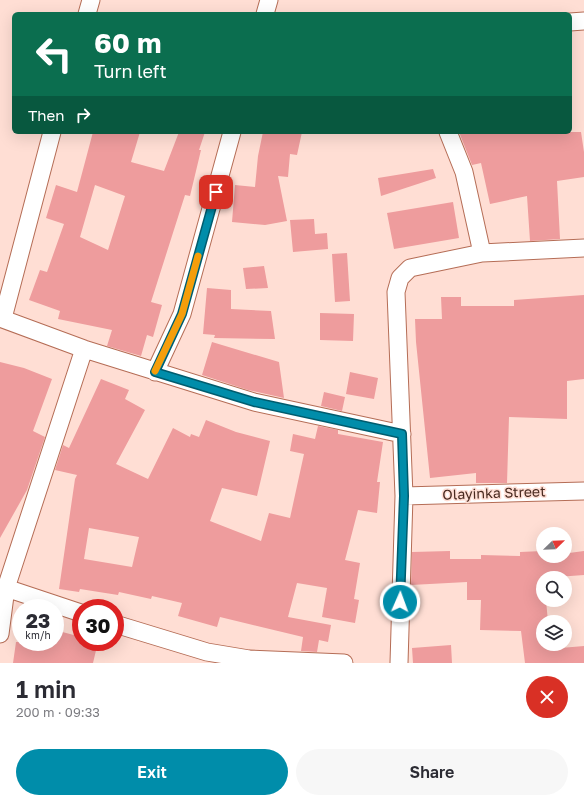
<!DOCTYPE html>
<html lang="en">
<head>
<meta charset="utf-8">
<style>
  :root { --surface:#fff; --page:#f7f7f7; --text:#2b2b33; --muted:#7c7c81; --accent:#008daa }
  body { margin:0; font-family:"Golos Text",sans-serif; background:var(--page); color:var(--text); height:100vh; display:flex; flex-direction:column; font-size:15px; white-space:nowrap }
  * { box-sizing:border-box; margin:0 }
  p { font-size:13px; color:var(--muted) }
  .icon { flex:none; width:22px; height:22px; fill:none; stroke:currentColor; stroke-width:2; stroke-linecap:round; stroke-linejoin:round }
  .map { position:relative; height:663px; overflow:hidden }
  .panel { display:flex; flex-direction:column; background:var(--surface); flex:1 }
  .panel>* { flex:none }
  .banner { position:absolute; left:12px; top:12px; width:560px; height:122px; border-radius:6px; box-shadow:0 4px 16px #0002; background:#0b6e4f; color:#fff; overflow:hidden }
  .needle { width:26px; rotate:67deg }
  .buttons { position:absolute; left:536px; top:527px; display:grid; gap:8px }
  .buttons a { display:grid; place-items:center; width:36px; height:36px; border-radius:50%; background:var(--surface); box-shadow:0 4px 16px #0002; font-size:20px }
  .speed { position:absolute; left:12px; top:599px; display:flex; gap:8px; font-size:20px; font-weight:700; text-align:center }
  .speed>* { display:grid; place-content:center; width:52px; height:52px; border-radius:50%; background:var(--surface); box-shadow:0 4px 16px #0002; line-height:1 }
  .speed small { font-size:10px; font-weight:400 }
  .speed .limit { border:6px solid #d22; background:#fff; color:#111 }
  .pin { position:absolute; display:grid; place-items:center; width:34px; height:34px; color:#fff; margin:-17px; border-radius:8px; box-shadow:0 2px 6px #0006 }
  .me { position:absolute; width:44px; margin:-22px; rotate:2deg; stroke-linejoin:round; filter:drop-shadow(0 0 3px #0008) }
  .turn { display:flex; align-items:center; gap:14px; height:84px; padding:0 16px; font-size:18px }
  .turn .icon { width:52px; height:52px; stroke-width:2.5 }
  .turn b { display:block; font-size:28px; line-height:34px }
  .then { display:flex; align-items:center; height:38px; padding:0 16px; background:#0003; gap:8px; font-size:15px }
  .round { display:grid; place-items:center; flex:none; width:42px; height:42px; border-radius:21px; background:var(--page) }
  .headline { display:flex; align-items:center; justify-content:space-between; height:68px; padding:0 16px }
  h1 { font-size:24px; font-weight:600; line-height:30px }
  .button { display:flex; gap:8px; margin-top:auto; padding:8px 16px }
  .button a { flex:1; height:46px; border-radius:24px; background:var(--accent); color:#fff; font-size:16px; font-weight:600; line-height:46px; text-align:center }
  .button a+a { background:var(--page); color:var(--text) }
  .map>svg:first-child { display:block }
  .building { fill:#ee9c9d; fill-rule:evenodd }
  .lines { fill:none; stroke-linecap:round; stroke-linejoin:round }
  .street-casing { stroke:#b56d56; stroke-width:19 }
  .street { stroke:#fff; stroke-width:17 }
  .route-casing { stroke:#005c6e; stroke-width:10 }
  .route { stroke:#008daa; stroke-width:7 }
  .slow { stroke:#f59e0b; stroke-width:7 }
  .labels { text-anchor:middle; stroke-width:3; stroke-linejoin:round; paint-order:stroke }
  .street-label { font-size:14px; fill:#48291f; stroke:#ffded4 }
</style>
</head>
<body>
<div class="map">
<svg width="584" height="663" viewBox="0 0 584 663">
  <rect width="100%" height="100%" fill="#ffded4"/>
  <!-- building -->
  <path class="building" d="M 93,132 L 140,132 L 131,162 L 164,171 L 179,132 L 205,132 L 199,150 L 201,150 L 190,196 L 185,195 L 151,302 L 162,305 L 153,337 L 147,335 L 141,356 L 107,346 L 112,330 L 58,319 L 60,311 L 29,300 L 40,270 L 47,272 L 64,224 L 46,218 L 56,185 L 77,192 ZM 95,185 L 125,196 L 108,250 L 80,237 Z
    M 263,132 L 302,132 L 297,155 L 290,154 L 288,177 L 278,176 L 287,221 L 265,225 L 232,222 L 235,185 L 255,187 L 258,156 Z
    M 459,132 L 581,132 L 584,152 L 584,177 L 557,181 L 560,239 L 530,241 L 527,196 L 490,204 L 481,163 L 472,165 Z
    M 433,169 L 436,178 L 381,196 L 378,178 Z
    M 453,202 L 459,238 L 394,249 L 387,213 Z
    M 314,219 L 315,234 L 327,233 L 328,249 L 293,252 L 290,220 Z
    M 347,253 L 350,301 L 335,302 L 332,254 Z
    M 264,266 L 268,288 L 246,289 L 243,268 Z
    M 207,288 L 231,290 L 231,309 L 271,311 L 275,339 L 214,338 L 215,335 L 203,334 Z
    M 584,295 L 584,379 L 567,381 L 567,419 L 509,417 L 507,483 L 476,483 L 476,473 L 430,478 L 416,342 L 415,319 L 442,319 L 441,297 L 461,297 L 461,306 L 514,306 L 514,300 Z
    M 320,313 L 354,314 L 353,341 L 320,340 Z
    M 212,342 L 279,362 L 284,398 L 248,390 L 202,375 Z
    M 0,362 L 24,368 L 52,379 L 33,431 L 45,437 L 27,490 L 0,538 Z
    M 350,372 L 378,378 L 374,399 L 346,394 Z
    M 101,379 L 129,390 L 125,399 L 145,410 L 116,464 L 148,479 L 173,428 L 190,437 L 191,434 L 199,437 L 206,420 L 236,432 L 270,441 L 257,496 L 222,488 L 210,521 L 261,541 L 269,513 L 290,518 L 304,454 L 290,451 L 293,434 L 315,439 L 318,426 L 338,430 L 338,434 L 383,442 L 377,482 L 380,482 L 377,513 L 358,510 L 345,560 L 360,563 L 354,599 L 359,600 L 355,623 L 322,617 L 327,588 L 297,583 L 288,617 L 331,625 L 328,642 L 319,640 L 317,652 L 301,651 L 303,637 L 220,617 L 217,627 L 178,616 L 182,603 L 152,596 L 151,599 L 119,592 L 118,595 L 80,589 L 79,592 L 59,589 L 75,479 L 77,475 L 55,470 L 63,445 L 69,448 ZM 89,528 L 139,537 L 132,567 L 84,559 Z
    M 324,392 L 345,397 L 342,411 L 321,406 Z
    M 565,550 L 568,550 L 569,553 L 584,551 L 584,575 L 543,578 L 543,600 L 546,600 L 548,622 L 543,622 L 543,644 L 549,644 L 549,649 L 584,646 L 584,663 L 525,663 L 521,631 L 480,630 L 481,600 L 467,600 L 467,582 L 411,585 L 412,552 L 450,551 L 450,559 L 481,559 L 481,555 L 520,556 L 520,552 L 543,551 L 543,556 L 565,556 Z
    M 55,630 L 81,637 L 81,642 L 98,642 L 93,663 L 13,663 L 16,642 L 55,642 Z
    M 451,645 L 452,663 L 413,663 L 412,648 Z"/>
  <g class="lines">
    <defs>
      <path id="street" d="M 87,14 L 91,0
        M 265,14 L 269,0
        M 570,22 L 584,21
        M 448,132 L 464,172 L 482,253
        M 0,318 L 84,349 L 254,402 L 402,434
        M 3,318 L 52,132
        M 155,372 L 182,314 L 232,132
        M 404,496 L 584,491
        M 6,588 L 81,613
        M 115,624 L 207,652 L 249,659 L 344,663
        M 0,634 L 6,588 L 84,349
        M 399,663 L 404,496 L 396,292 L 400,278 L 410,268 L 482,253 L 584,248"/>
    </defs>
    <!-- street casing -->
    <use href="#street" class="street-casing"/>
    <!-- street -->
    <use href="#street" class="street"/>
  </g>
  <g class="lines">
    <defs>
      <path id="route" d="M 216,192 L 182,314 L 155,372 L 254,402 L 402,434 L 404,496 L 400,602"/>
    </defs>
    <!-- route casing -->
    <use href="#route" class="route-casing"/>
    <!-- route -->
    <use href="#route" class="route"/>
    <!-- slow -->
    <path class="slow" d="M 155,371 L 182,314 L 198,256"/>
  </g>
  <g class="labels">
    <!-- street labels -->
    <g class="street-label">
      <text transform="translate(494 493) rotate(-2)" y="5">Olayinka Street</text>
    </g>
  </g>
</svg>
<div class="buttons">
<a><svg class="needle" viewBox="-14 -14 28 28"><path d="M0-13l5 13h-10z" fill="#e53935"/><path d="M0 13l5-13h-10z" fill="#7c7c81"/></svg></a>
<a><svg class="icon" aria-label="search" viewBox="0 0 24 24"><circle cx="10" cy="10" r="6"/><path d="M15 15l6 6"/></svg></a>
<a><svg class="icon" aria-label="layers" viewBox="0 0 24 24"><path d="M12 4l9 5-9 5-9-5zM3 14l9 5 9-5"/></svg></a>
</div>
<div class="speed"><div>23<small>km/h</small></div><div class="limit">30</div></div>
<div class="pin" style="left:216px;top:192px;background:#d93025"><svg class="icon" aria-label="arrive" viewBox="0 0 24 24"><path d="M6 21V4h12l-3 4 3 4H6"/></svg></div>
<svg class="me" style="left:400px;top:602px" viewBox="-20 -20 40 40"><circle r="17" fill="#008daa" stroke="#fff" stroke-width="3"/><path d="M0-11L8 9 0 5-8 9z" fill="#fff"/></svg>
<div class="banner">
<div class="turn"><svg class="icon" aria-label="left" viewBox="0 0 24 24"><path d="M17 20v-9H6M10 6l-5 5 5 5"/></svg><div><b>60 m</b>Turn left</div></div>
<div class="then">Then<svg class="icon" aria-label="right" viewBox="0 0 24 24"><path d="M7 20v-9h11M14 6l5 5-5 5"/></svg></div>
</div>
</div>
<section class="panel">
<div class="headline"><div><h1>1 min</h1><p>200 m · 09:33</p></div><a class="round" style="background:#d93025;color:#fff"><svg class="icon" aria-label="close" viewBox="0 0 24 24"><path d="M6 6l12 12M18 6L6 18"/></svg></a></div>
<div class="button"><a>Exit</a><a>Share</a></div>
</section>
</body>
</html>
